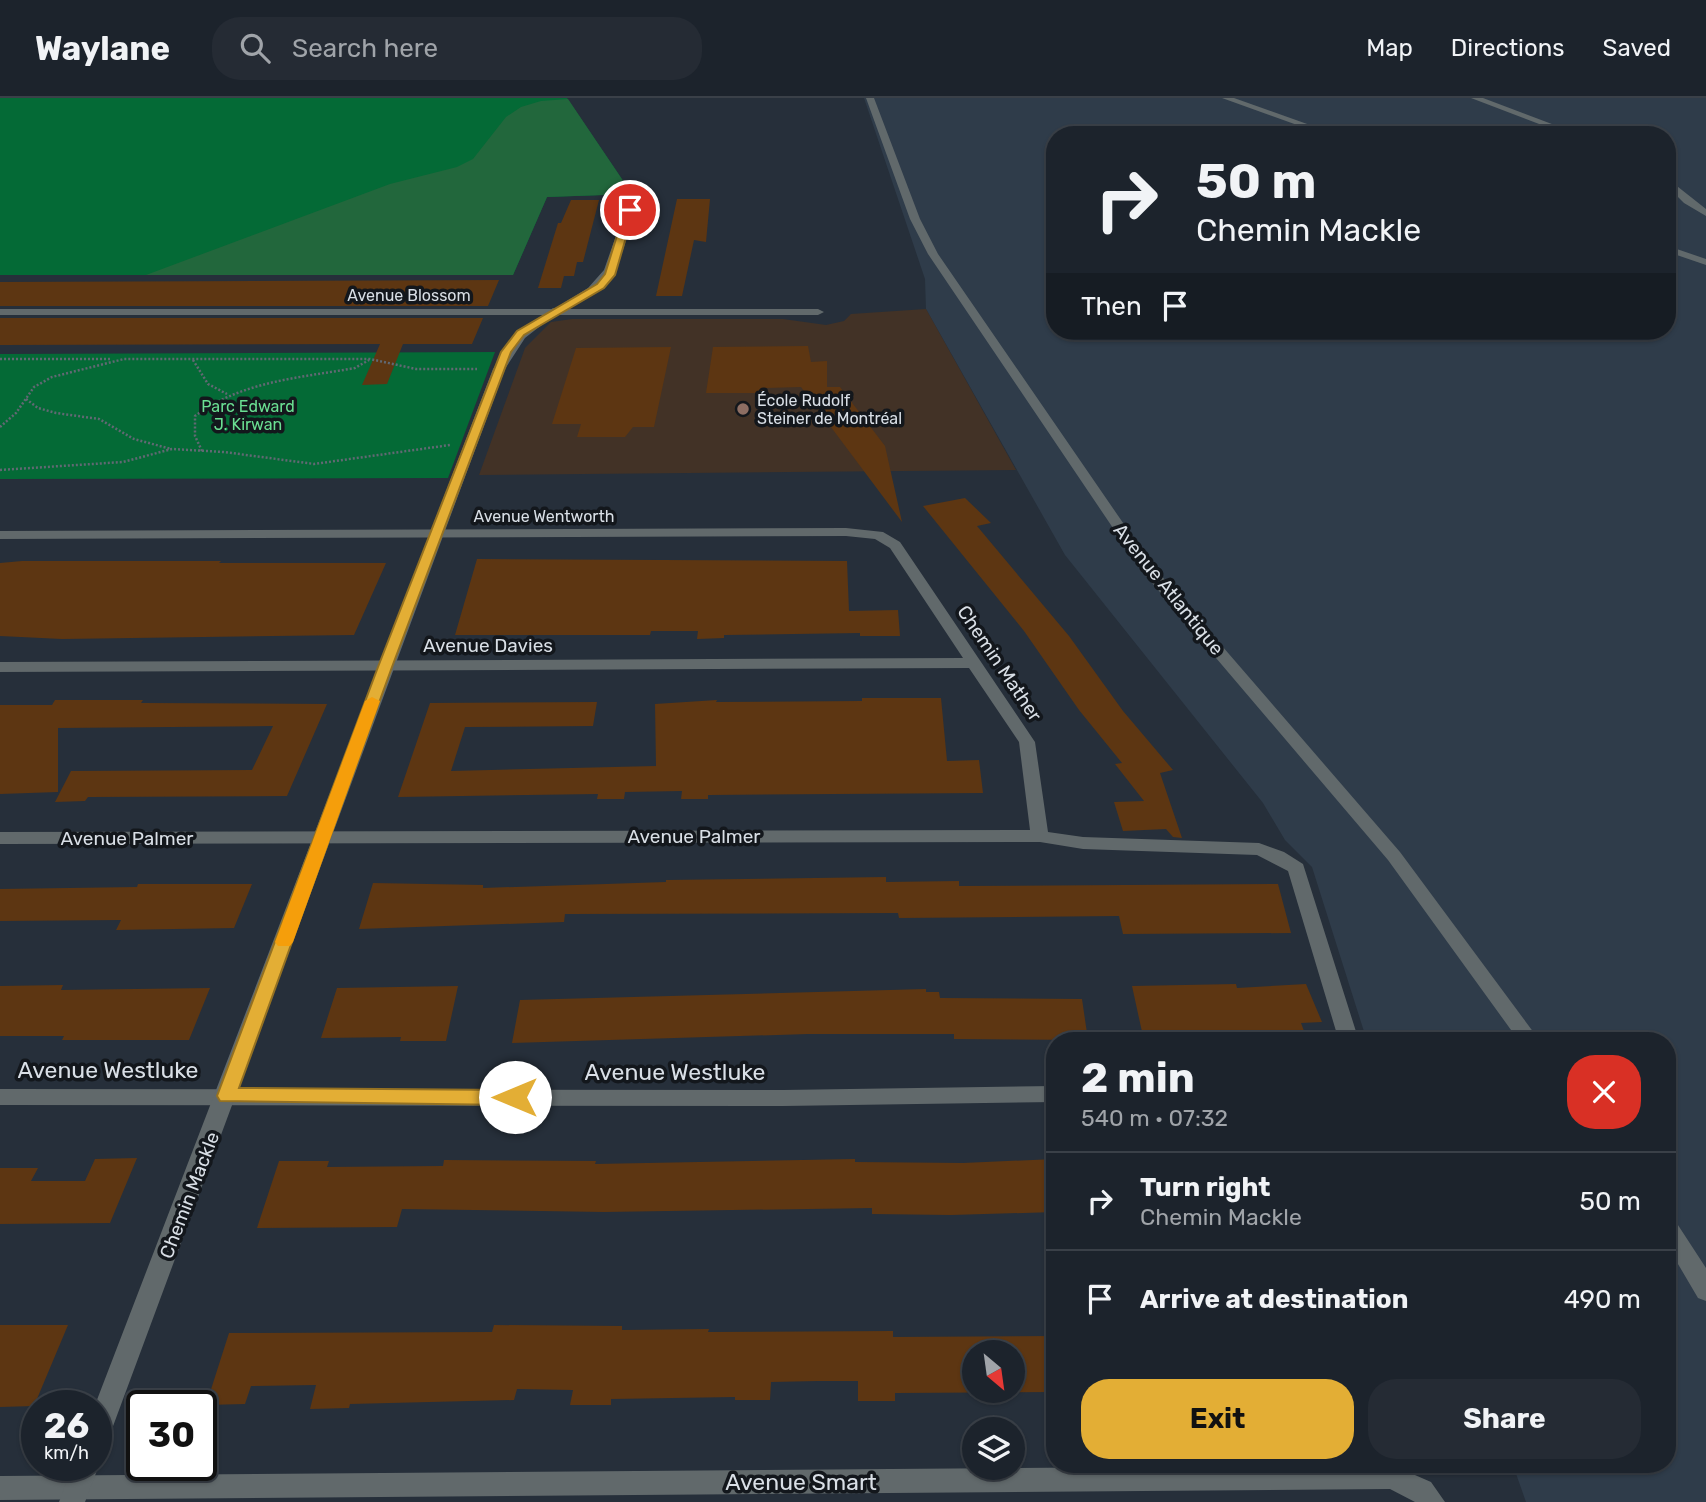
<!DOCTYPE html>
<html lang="en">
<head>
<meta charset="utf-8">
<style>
  :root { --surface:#1c232c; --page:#252b34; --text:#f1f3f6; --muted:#a0a4a9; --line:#3a4048; --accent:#e3ae35 }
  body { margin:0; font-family:Rubik,sans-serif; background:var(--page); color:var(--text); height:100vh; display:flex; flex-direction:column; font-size:26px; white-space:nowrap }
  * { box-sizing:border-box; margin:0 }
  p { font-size:23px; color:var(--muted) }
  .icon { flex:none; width:38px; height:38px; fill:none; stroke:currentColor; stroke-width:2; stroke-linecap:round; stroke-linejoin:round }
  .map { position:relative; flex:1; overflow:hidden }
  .sheet { position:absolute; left:1046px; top:934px; width:630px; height:441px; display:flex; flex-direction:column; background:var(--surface); border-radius:28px; box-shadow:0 2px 5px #0004,0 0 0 2px var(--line) }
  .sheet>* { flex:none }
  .guide { position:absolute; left:1046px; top:28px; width:630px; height:214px; border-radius:28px; box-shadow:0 2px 5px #0004,0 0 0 2px var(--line); background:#1c232c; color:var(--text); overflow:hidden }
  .needle { width:46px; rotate:151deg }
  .fabs { position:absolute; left:962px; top:1242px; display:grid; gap:14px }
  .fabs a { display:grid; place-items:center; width:63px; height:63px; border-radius:50%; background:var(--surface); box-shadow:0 2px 5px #0004,0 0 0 2px var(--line); font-size:35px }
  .speed { position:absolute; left:21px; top:1292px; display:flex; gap:14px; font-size:35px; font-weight:700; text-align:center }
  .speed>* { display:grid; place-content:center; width:91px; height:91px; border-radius:50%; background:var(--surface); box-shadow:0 2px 5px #0004,0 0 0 2px var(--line); line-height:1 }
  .speed small { font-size:18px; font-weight:400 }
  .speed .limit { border:4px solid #111; border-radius:10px; background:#fff; color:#111 }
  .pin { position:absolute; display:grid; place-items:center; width:60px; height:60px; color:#fff; margin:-30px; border:4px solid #fff; border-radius:50%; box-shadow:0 2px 7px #0007 }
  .me { position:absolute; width:77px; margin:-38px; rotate:270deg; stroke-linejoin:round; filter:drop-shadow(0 0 5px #0008) }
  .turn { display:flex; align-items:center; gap:24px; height:147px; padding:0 35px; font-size:32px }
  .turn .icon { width:91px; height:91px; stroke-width:2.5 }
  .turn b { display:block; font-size:49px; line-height:60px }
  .then { display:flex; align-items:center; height:66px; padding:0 35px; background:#0003; gap:14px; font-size:26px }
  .round { display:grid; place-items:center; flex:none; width:74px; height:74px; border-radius:28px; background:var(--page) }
  .head { display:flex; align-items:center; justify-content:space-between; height:119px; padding:0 35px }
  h1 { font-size:42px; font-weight:700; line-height:52px }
  .cta { display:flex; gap:14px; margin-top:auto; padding:14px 35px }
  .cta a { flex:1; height:80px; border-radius:28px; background:var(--accent); color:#111; font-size:28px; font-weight:700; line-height:80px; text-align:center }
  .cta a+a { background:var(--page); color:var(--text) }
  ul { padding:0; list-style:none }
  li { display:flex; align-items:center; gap:21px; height:98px; padding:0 35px; border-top:2px solid var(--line) }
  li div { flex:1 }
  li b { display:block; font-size:26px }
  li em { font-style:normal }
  header { display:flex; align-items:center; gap:42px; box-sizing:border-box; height:98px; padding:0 35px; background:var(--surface); border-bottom:2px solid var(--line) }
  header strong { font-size:33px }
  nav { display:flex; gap:38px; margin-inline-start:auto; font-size:24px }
  .search { width:490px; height:63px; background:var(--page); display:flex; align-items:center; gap:18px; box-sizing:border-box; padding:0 24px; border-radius:28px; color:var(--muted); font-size:26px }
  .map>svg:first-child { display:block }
  .built { fill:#2f3c4a; fill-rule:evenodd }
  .education { fill:#423226 }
  .green { fill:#046a36 }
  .forest { fill:#22673c }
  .building { fill:#5d3612; fill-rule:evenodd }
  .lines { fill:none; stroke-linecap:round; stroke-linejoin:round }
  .path { stroke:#616973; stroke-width:2.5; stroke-dasharray:2 2; stroke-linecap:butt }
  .service { fill:#61696b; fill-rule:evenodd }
  .minor { fill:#61696b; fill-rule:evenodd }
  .tertiary { fill:#61696b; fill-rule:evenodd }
  .route { fill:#e3ae35; stroke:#947122; stroke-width:2 }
  .slow { fill:#f59e0b }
  .education-dot { fill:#8d6e63; stroke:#13171c; stroke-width:2.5 }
  .labels { text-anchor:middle; stroke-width:7; stroke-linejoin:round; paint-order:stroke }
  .far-street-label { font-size:16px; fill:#d9dfe6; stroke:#13171c }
  .far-poi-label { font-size:16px; fill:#d9dfe6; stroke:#13171c; text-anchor:start }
  .far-park-label { font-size:16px; fill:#6adf92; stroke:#13171c }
  .street-label { font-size:19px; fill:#d9dfe6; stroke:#13171c }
  .near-street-label { font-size:23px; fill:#d9dfe6; stroke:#13171c }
</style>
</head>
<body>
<header>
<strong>Waylane</strong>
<div class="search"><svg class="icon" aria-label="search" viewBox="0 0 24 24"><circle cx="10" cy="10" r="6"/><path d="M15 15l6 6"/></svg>Search here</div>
<nav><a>Map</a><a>Directions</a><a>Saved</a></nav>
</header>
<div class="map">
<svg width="1706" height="1404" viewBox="0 0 1706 1404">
  <rect width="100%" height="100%" fill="#262f3a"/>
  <!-- built -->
  <path class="built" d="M 864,0 L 1706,0 L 1706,1404 L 1526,1404 L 1513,1367 L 1668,1367 L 1668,943 L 1367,943 L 1312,769 L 1285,742 L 1263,705 L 1065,457 L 926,211 L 925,181 ZM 1055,37 L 1668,37 L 1668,233 L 1055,233 Z"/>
  <!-- education -->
  <path class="education" d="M 926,211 L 1016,372 L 479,377 L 525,250 L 551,224 L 572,221 L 783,221 L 826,227 L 844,223 L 851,216 Z"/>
  <!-- green -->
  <path class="green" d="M 0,0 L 567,0 L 632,96 L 547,99 L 513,177 L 0,177 Z
    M 495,254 L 448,380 L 0,381 L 0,256 Z"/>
  <!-- forest -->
  <path class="forest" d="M 568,1 L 632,96 L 547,99 L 513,177 L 146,177 L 390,86 L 457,69 L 473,61 L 506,19 L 521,9 L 541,3 Z"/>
  <!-- building -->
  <path class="building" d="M 677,101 L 710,101 L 706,144 L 694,142 L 682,198 L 656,198 Z
    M 571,102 L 599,102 L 583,164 L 577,164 L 574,178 L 564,178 L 561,190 L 538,190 L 558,125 L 561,125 Z
    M 499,182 L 488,208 L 0,208 L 0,184 Z
    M 0,220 L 483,220 L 472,246 L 403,246 L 387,286 L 362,287 L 380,246 L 0,247 Z
    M 808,248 L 811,264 L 827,263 L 827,289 L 840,289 L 885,348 L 902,424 L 801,289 L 766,290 L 765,295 L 706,295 L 713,249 Z
    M 671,249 L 654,329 L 633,329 L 625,339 L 577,339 L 581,326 L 552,326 L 576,250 Z
    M 965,400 L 991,425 L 977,428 L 1069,538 L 1123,613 L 1173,672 L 1160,675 L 1182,740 L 1173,739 L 1166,731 L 1123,733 L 1114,704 L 1144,703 L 1115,666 L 1122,665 L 1079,612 L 1024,533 L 923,408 Z
    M 477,461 L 847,463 L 849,513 L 898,512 L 900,538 L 860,538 L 860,535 L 724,537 L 724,540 L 697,541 L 698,533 L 651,533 L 650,537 L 455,537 Z
    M 22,463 L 221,463 L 219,465 L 386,465 L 354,537 L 62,541 L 0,538 L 0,465 Z
    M 862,600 L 941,600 L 947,663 L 979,662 L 983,695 L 708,697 L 708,701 L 681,701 L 682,693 L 625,694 L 624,701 L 597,701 L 598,696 L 398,699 L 430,605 L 597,604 L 593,628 L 465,629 L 451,673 L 656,668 L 655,606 L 717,602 L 716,604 L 862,603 Z
    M 55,602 L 143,602 L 141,605 L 327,606 L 287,698 L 88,699 L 85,703 L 55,704 L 71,673 L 252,672 L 273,628 L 58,630 L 58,694 L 0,696 L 0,607 L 52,607 Z
    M 886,779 L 886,784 L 959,783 L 959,788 L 1278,786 L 1291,835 L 1123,836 L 1119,818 L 899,820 L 898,815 L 565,816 L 564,824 L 359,831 L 373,785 L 483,787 L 483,790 L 666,784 L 666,782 Z
    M 138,786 L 252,786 L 234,830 L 116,832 L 121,822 L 0,823 L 0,791 L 137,789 Z
    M 1236,886 L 1237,890 L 1306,886 L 1322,924 L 1301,925 L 1307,941 L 1144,943 L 1132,888 Z
    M 63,887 L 61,892 L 210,890 L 189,942 L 62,942 L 64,938 L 0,938 L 0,888 Z
    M 458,888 L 446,943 L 400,943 L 401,939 L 321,940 L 337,890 Z
    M 926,891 L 926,894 L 939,894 L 940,900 L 1082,901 L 1088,942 L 954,941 L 954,936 L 808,936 L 512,945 L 520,902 Z
    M 137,1060 L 110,1125 L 0,1126 L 0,1070 L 38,1070 L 31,1083 L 85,1083 L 95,1061 Z
    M 855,1061 L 855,1064 L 963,1065 L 1055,1061 L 1055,1114 L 951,1117 L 872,1116 L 872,1110 L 604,1114 L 402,1111 L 397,1129 L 257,1130 L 279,1063 L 329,1063 L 327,1069 L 443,1068 L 444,1062 L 596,1063 L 595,1066 Z
    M 0,1227 L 68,1227 L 34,1308 L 0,1309 Z
    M 494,1227 L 622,1228 L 622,1232 L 709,1231 L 708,1234 L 893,1233 L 893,1239 L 1055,1238 L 1055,1294 L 895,1295 L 895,1303 L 858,1303 L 858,1283 L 818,1283 L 771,1284 L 770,1302 L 735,1302 L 735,1299 L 611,1301 L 611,1307 L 570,1307 L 573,1292 L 517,1291 L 514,1302 L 350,1306 L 349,1310 L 310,1311 L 316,1287 L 251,1288 L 245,1306 L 206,1307 L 229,1235 L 492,1234 ZM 975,1255 L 1013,1255 L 1013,1293 L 975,1293 Z"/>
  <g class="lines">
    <!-- path -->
    <path class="path" d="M 0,261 L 111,261
      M 193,262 L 208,286 L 227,296
      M 26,301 L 38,310 L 56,315 L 99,321 L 134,341 L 171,351
      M 0,329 L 16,315 L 34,289 L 52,279 L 124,261 L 370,261 L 416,271 L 477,271
      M 202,353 L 195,338 L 195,318 C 242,283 299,280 355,270 L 369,262
      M 0,372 L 123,364 L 172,351 L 224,354 L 314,366 L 450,347"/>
    <!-- service -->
    <path class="service" d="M 866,0 L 874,0 L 920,121 L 938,156 L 1152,467 L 1400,754 L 1540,943 L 1519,943 L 1388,762 L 1142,473 L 928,156 L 910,121 Z
      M 1222,0 L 1234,0 L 1338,37 L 1325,37 Z
      M 1471,0 L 1483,0 L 1581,37 L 1568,37 Z
      M 1668,81 L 1706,111 L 1706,118 L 1684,105 L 1668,89 Z
      M 1668,148 L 1706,161 L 1706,167 L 1668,154 Z
      M 1668,1122 L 1676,1124 L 1706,1170 L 1706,1203 L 1698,1200 L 1668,1149 Z"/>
    <!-- minor -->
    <path class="minor" d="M 630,109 L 635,112 C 621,162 615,187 566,211 L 818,211 L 824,214 L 818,217 L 0,217 L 0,211 L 554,211 L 588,190 L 604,172 L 625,112 Z
      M 846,430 L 883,434 L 900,444 L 1035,644 L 1048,734 L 1083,739 L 1259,745 L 1284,754 L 1303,766 L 1359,943 L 1339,943 L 1288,773 L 1257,757 L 1083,751 L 1040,744 L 0,746 L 0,734 L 1030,732 L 1019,644 L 969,570 L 0,574 L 0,564 L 963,560 L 890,450 L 875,441 L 846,438 L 0,441 L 0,433 Z
      M 1055,988 L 1055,1004 L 783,1008 L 0,1007 L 0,991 L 783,992 Z
      M 1392,1367 L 1431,1384 L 1445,1404 L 1415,1404 L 1390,1391 L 0,1402 L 0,1378 Z"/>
    <!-- tertiary -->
    <path class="tertiary" d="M 553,210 L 559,213 L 557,215 L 525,240 L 505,271 L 109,1339 L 105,1347 L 96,1351 L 95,1307 L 493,271 L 517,235 Z
      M 96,1361 L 99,1367 L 85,1404 L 59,1404 L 73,1367 L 96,1367 Z"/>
  </g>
  <!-- route -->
  <path class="route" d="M 630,109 L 634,112 L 615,177 L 604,190 L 524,237 L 511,254 L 392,569 L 239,990 L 515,992 L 525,999 L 515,1007 L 220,1003 L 217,998 L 378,569 L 501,254 L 517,233 L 597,186 L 605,176 L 625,112 Z"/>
  <!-- slow -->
  <path class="slow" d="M 372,599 L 380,603 L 293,844 L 290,848 L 278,848 L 275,844 L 365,603 Z"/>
  <!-- markers -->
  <circle class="education-dot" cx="743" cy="311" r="7"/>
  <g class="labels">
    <!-- far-street labels -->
    <g class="far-street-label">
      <text x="409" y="203">Avenue Blossom</text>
      <text x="544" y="424">Avenue Wentworth</text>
    </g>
    <!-- far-poi labels -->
    <g class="far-poi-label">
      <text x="757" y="308">École Rudolf<tspan x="757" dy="18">Steiner de Montréal</tspan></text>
    </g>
    <!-- far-park labels -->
    <g class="far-park-label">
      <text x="248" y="314">Parc Edward<tspan x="248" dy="18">J. Kirwan</tspan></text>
    </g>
    <!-- street labels -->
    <g class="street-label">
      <text transform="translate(1169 491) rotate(51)" y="7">Avenue Atlantique</text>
      <text x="488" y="554">Avenue Davies</text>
      <text transform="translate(1000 565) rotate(56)" y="7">Chemin Mather</text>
      <text x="694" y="745">Avenue Palmer</text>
      <text x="127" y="747">Avenue Palmer</text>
      <text transform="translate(189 1097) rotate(-69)" y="7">Chemin Mackle</text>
    </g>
    <!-- near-street labels -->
    <g class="near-street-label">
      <text x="108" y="980">Avenue Westluke</text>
      <text x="675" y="982">Avenue Westluke</text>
      <text x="801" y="1392">Avenue Smart</text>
    </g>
  </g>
</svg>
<div class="fabs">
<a><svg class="needle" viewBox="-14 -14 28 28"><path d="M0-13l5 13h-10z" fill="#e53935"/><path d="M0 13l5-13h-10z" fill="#a0a4a9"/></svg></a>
<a><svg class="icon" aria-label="layers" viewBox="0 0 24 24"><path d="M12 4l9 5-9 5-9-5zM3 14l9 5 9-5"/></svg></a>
</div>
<div class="speed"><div>26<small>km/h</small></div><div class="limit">30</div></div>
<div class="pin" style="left:630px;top:112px;background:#d93025"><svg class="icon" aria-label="arrive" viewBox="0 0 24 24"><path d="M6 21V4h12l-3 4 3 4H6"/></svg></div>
<svg class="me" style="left:515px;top:999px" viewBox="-20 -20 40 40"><circle r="19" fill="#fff"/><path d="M0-13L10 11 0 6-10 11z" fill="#e3ae35"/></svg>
<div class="guide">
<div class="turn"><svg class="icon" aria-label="right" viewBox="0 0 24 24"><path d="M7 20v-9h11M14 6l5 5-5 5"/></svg><div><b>50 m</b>Chemin Mackle</div></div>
<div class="then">Then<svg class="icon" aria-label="arrive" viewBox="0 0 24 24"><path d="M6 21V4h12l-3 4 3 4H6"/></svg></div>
</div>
<section class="sheet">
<div class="head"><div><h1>2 min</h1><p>540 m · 07:32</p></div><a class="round" style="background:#d93025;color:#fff"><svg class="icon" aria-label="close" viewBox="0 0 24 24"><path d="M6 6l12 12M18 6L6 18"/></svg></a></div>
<ul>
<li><svg class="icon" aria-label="right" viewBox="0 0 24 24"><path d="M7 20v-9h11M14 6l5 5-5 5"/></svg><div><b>Turn right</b><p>Chemin Mackle</p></div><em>50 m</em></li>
<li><svg class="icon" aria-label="arrive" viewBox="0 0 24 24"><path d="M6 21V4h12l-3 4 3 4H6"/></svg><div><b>Arrive at destination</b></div><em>490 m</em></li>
</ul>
<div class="cta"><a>Exit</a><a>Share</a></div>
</section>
</div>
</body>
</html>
